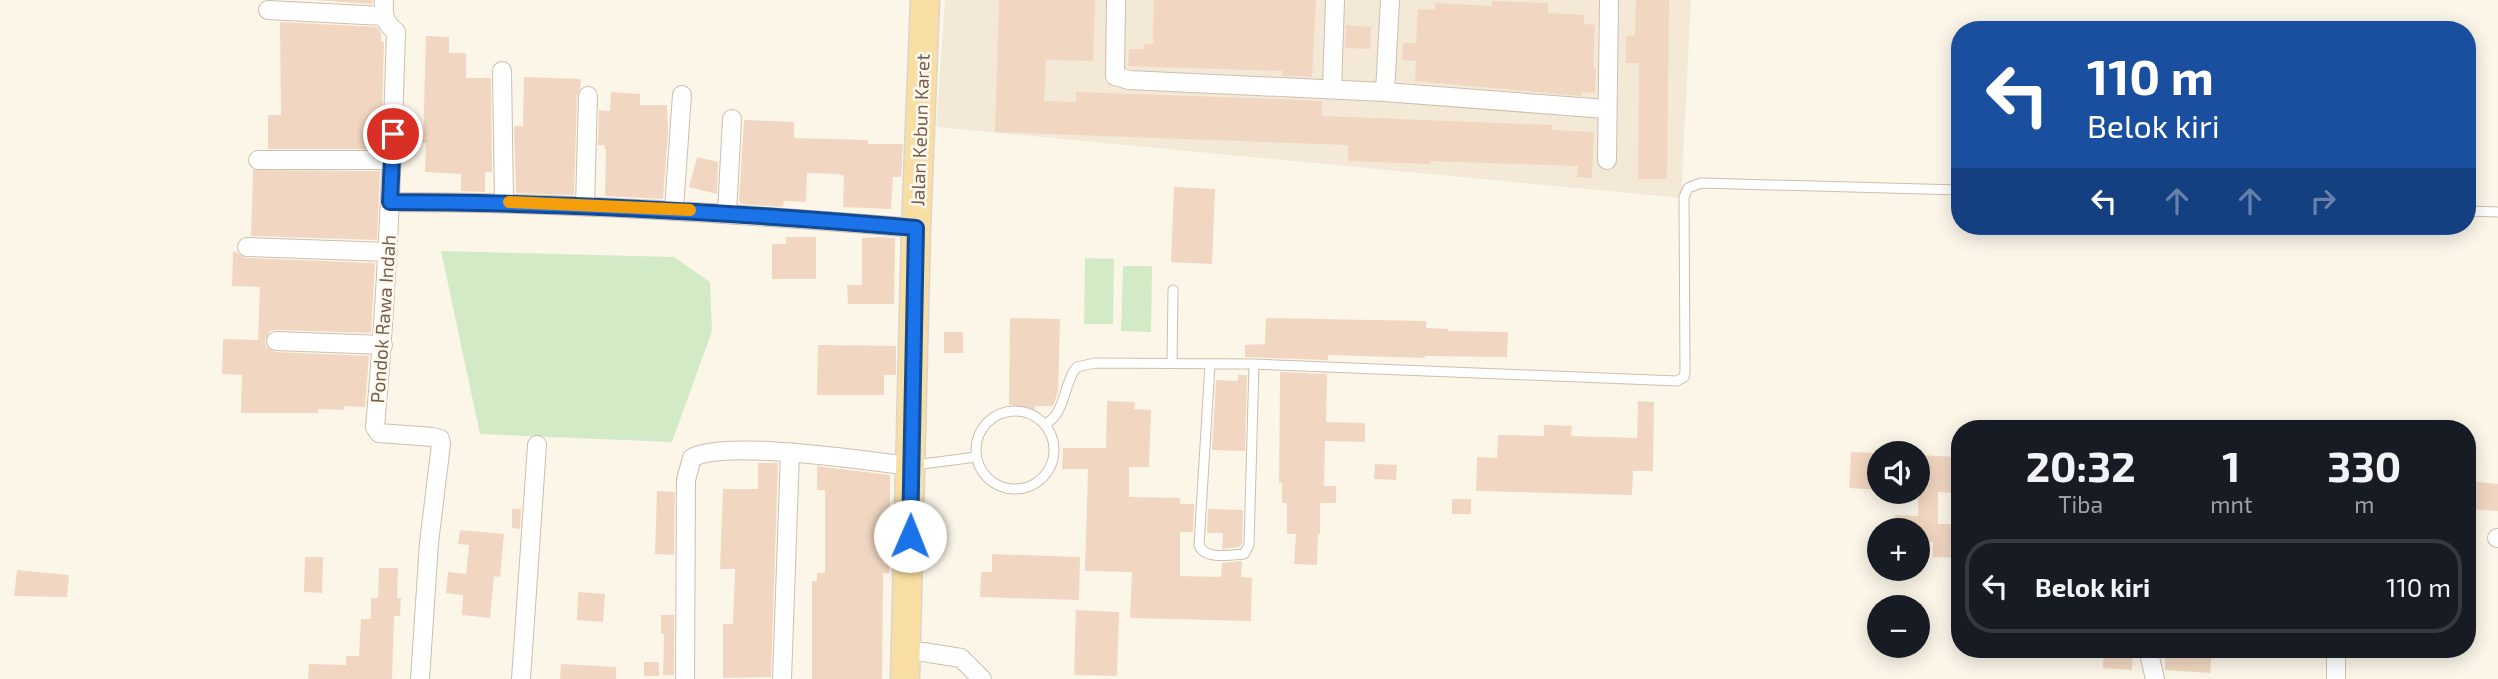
<!DOCTYPE html>
<html lang="id">
<head>
<meta charset="utf-8">
<style>
  :root { --surface:#171b24; --page:#242831; --text:#f1f3f6; --muted:#9ea1a6; --line:#363941 }
  body { margin:0; font-family:"Exo 2",sans-serif; background:var(--page); color:var(--text); height:100vh; display:flex; flex-direction:column; font-size:26px; white-space:nowrap }
  * { box-sizing:border-box; margin:0 }
  p { font-size:23px; color:var(--muted) }
  .icon { flex:none; width:38px; height:38px; fill:none; stroke:currentColor; stroke-width:2; stroke-linecap:round; stroke-linejoin:round }
  .map { position:relative; flex:1; overflow:hidden }
  .sheet { position:absolute; left:1951px; top:420px; width:525px; height:238px; display:flex; flex-direction:column; background:var(--surface); border-radius:28px; box-shadow:0 4px 18px #0003 }
  .sheet>* { flex:none }
  .hud { position:absolute; left:1951px; top:21px; width:525px; height:214px; border-radius:28px; box-shadow:0 4px 18px #0003; background:#1a4fa0; color:#fff; overflow:hidden }
  .tools { position:absolute; left:1867px; top:441px; display:grid; gap:14px }
  .tools a { display:grid; place-items:center; width:63px; height:63px; border-radius:50%; background:var(--surface); box-shadow:0 4px 18px #0003; font-size:35px }
  .pin { position:absolute; display:grid; place-items:center; width:60px; height:60px; color:#fff; margin:-30px; border:4px solid #fff; border-radius:50%; box-shadow:0 2px 7px #0007 }
  .me { position:absolute; width:77px; margin:-38px; rotate:1deg; stroke-linejoin:round; filter:drop-shadow(0 0 5px #0008) }
  .turn { display:flex; align-items:center; gap:24px; height:147px; padding:0 21px; font-size:32px }
  .turn .icon { width:91px; height:91px; stroke-width:2.5 }
  .turn b { display:block; font-size:49px; line-height:60px }
  .lanes { display:flex; align-items:center; height:66px; padding:0 21px; background:#0003; justify-content:center; gap:35px; direction:ltr }
  .lanes .off { opacity:.35 }
  .eta { display:flex; justify-content:space-evenly; align-items:center; height:119px; text-align:center }
  .eta b { font-size:42px; font-weight:700; line-height:49px }
  ul { padding:0; list-style:none }
  li { display:flex; align-items:center; gap:21px; height:94px; margin:0 14px 10px; padding:0 7px; border:4px solid var(--line); border-radius:28px }
  li div { flex:1 }
  li b { display:block; font-size:26px }
  li em { font-style:normal }
  .map>svg:first-child { display:block }
  .residential { fill:#f4e8d7 }
  .green { fill:#d3eac7 }
  .building { fill:#f1d7c1 }
  .lines { fill:none; stroke-linecap:round; stroke-linejoin:round }
  .service-casing { stroke:#cebeae; stroke-width:11 }
  .minor-casing { stroke:#cebeae; stroke-width:20 }
  .primary-casing { stroke:#dbd5d0; stroke-width:31 }
  .service { stroke:#fff; stroke-width:9 }
  .minor { stroke:#fff; stroke-width:18 }
  .primary { stroke:#f9dea3; stroke-width:28 }
  .route-casing { stroke:#114b97; stroke-width:18 }
  .route { stroke:#1a73e8; stroke-width:12 }
  .slow { stroke:#f59e0b; stroke-width:12 }
  .labels { text-anchor:middle; stroke-width:5; stroke-linejoin:round; paint-order:stroke }
  .street-label { font-size:19px; fill:#765e4c; stroke:#fff9ef }
</style>
</head>
<body>
<div class="map">
<svg width="2498" height="679" viewBox="0 0 2498 679">
  <rect width="100%" height="100%" fill="#fcf6e9"/>
  <!-- residential -->
  <path class="residential" d="M 945,0 L 1691,0 L 1681,198 L 936,127 Z"/>
  <!-- green -->
  <path class="green" d="M 441,251 L 674,257 L 710,282 L 712,331 L 672,442 L 480,434 Z
    M 1085,258 L 1114,259 L 1113,324 L 1084,324 Z
    M 1123,266 L 1152,266 L 1151,332 L 1121,331 Z"/>
  <!-- building -->
  <path class="building" d="M 314,0 L 373,0 L 372,4 Z
    M 999,0 L 1095,0 L 1093,61 L 1046,60 L 1044,101 L 1076,102 L 1076,92 L 1281,99 L 1322,101 L 1322,116 L 1552,125 L 1552,130 L 1594,132 L 1592,178 L 1577,177 L 1578,166 L 1430,161 L 1430,164 L 1348,161 L 1348,145 L 995,132 Z
    M 1154,0 L 1316,0 L 1312,77 L 1282,76 L 1283,71 L 1128,66 L 1129,49 L 1144,49 L 1145,44 L 1153,44 Z
    M 1636,0 L 1669,0 L 1667,179 L 1638,179 L 1639,63 L 1626,63 L 1626,36 L 1635,36 Z
    M 1492,1 L 1548,3 L 1548,13 L 1584,15 L 1584,24 L 1595,25 L 1593,68 L 1596,69 L 1595,93 L 1582,92 L 1581,96 L 1415,81 L 1416,61 L 1402,60 L 1403,43 L 1416,43 L 1418,9 L 1435,10 L 1435,3 L 1492,6 Z
    M 280,22 L 377,27 L 381,33 L 381,42 L 384,42 L 381,149 L 268,149 L 268,115 L 281,115 Z
    M 1346,25 L 1371,27 L 1370,49 L 1345,48 Z
    M 426,36 L 449,37 L 449,53 L 466,53 L 466,78 L 491,78 L 492,172 L 485,172 L 485,192 L 461,191 L 461,174 L 425,172 L 426,143 L 423,143 Z
    M 524,77 L 581,79 L 580,88 L 577,96 L 574,195 L 516,193 L 514,126 L 523,126 Z
    M 611,92 L 640,94 L 640,105 L 667,105 L 668,133 L 663,199 L 605,196 L 606,151 L 604,145 L 598,145 L 599,110 L 610,111 Z
    M 744,120 L 794,122 L 794,138 L 868,140 L 868,144 L 903,144 L 901,177 L 893,177 L 891,209 L 843,207 L 844,176 L 838,174 L 807,173 L 806,202 L 784,201 L 783,207 L 741,204 L 739,200 Z
    M 697,157 L 718,162 L 717,194 L 689,187 Z
    M 253,170 L 380,171 L 377,240 L 251,236 Z
    M 1174,187 L 1215,189 L 1212,264 L 1171,262 Z
    M 786,237 L 816,237 L 816,279 L 772,279 L 772,244 L 786,244 Z
    M 879,237 L 895,238 L 894,304 L 848,304 L 847,285 L 862,285 L 862,238 Z
    M 233,251 L 247,258 L 375,263 L 371,333 L 276,330 L 270,331 L 265,340 L 266,347 L 276,352 L 369,356 L 365,407 L 344,406 L 344,410 L 318,409 L 318,413 L 241,413 L 242,375 L 222,374 L 223,339 L 258,340 L 260,287 L 232,286 Z
    M 1010,318 L 1060,319 L 1058,392 L 1053,406 L 1035,406 L 1035,411 L 1019,411 L 1019,406 L 1009,405 Z
    M 1266,318 L 1426,321 L 1426,328 L 1448,329 L 1448,331 L 1508,332 L 1507,357 L 1425,356 L 1425,358 L 1328,355 L 1328,360 L 1245,357 L 1245,345 L 1265,344 Z
    M 944,332 L 963,332 L 963,353 L 944,353 Z
    M 818,345 L 896,346 L 896,375 L 884,375 L 884,395 L 817,395 Z
    M 1280,372 L 1327,374 L 1326,422 L 1365,423 L 1365,442 L 1325,441 L 1324,486 L 1336,486 L 1336,503 L 1320,503 L 1320,534 L 1318,534 L 1317,565 L 1294,564 L 1296,534 L 1287,534 L 1287,503 L 1282,503 L 1282,483 L 1279,483 Z
    M 1238,375 L 1247,375 L 1245,451 L 1212,450 L 1216,380 L 1238,381 Z
    M 1107,401 L 1135,402 L 1134,409 L 1151,410 L 1149,467 L 1129,467 L 1129,497 L 1180,498 L 1180,504 L 1194,504 L 1193,532 L 1180,532 L 1180,576 L 1221,577 L 1222,563 L 1242,561 L 1241,577 L 1252,578 L 1251,621 L 1130,618 L 1132,572 L 1085,571 L 1088,469 L 1062,469 L 1063,448 L 1106,448 Z
    M 1638,401 L 1654,402 L 1653,471 L 1633,471 L 1632,495 L 1476,491 L 1477,457 L 1497,458 L 1498,435 L 1544,436 L 1544,425 L 1572,426 L 1571,436 L 1637,438 Z
    M 1851,452 L 1880,453 L 1880,490 L 1849,488 Z
    M 1918,455 L 1960,457 L 1960,493 L 1938,492 L 1938,524 L 1960,524 L 1960,558 L 1933,557 L 1933,542 L 1918,541 L 1918,530 L 1894,530 L 1895,515 L 1918,516 Z
    M 758,463 L 778,463 L 771,677 L 723,678 L 723,624 L 733,624 L 735,569 L 720,569 L 723,489 L 758,489 Z
    M 1375,464 L 1397,465 L 1396,480 L 1374,479 Z
    M 817,466 L 890,475 L 889,573 L 883,573 L 882,679 L 812,679 L 812,581 L 817,581 L 817,573 L 825,573 L 825,490 L 817,490 Z
    M 2468,481 L 2498,484 L 2498,511 L 2468,509 Z
    M 657,491 L 675,492 L 674,555 L 655,554 Z
    M 1452,499 L 1471,499 L 1471,514 L 1452,514 Z
    M 512,509 L 521,509 L 520,529 L 512,528 Z
    M 1208,509 L 1243,510 L 1242,543 L 1240,547 L 1222,549 L 1223,533 L 1207,533 Z
    M 460,530 L 504,534 L 500,577 L 494,576 L 490,618 L 462,615 L 463,595 L 446,593 L 448,572 L 466,574 L 469,545 L 458,544 Z
    M 992,554 L 1080,557 L 1079,600 L 980,597 L 981,572 L 992,572 Z
    M 305,557 L 323,557 L 322,593 L 304,592 Z
    M 379,568 L 398,568 L 397,598 L 401,598 L 400,616 L 394,616 L 392,679 L 308,679 L 309,664 L 346,665 L 346,656 L 359,656 L 361,619 L 371,619 L 371,598 L 378,598 Z
    M 17,570 L 69,575 L 67,597 L 14,596 Z
    M 578,592 L 605,594 L 603,622 L 577,620 Z
    M 1076,610 L 1119,612 L 1117,676 L 1074,675 Z
    M 661,615 L 674,615 L 674,634 L 661,634 Z
    M 664,634 L 674,634 L 674,675 L 663,675 Z
    M 2104,649 L 2133,649 L 2132,670 L 2103,668 Z
    M 2165,649 L 2212,649 L 2210,673 L 2165,670 Z
    M 644,662 L 659,662 L 659,676 L 644,676 Z
    M 561,664 L 616,667 L 616,679 L 560,679 Z"/>
  <g class="lines">
    <defs>
      <path id="service" d="M 2468,211 L 2498,212
        M 1172,363 L 1173,290
        M 1210,364 L 1199,545 C 1204,560 1231,555 1244,554 L 1249,545 L 1254,364
        M976 450a39 39 0 1 1 78 0a39 39 0 1 1-78 0Z
        M 1045,424 C 1065,414 1063,388 1074,371 L 1077,367 L 1095,363 L 1254,364 L 1677,381 L 1684,377 L 1685,372 L 1684,197 L 1688,188 L 1701,183 L 1960,190
        M 915,465 L 976,457"/>
      <path id="minor" d="M 384,0 C 383,15 384,22 396,32 C 392,164 387,295 375,427 L 379,433 L 433,437 L 440,439 L 441,444 L 429,543 L 420,679
        M 1116,0 L 1115,76 L 1129,80 L 1385,92 L 1606,109
        M 268,10 L 383,16
        M 502,71 L 504,202
        M 1332,89 L 1335,0
        M 1385,92 L 1390,0
        M 258,160 L 392,160
        M 1607,160 L 1609,0
        M 390,202 C 566,202 741,214 916,228
        M 585,206 L 588,96
        M 674,209 L 682,95
        M 727,213 L 732,119
        M 247,247 L 388,252
        M 276,341 L 383,345
        M 2497,538 L 2498,538
        M 2148,649 L 2155,679
        M 906,653 L 923,652 L 961,658 L 982,679
        M 521,679 L 537,445
        M 685,679 L 686,480 L 692,458 C 724,439 867,461 911,466
        M 782,679 L 790,452
        M 2336,679 L 2336,657"/>
      <path id="primary" d="M 905,679 L 916,228 L 925,0"/>
    </defs>
    <!-- service casing -->
    <use href="#service" class="service-casing"/>
    <!-- minor casing -->
    <use href="#minor" class="minor-casing"/>
    <!-- primary casing -->
    <use href="#primary" class="primary-casing"/>
    <!-- service -->
    <use href="#service" class="service"/>
    <!-- minor -->
    <use href="#minor" class="minor"/>
    <!-- primary -->
    <use href="#primary" class="primary"/>
  </g>
  <g class="lines">
    <defs>
      <path id="route" d="M 393,134 L 390,202 C 566,202 741,213 916,228 L 910,536"/>
    </defs>
    <!-- route casing -->
    <use href="#route" class="route-casing"/>
    <!-- route -->
    <use href="#route" class="route"/>
    <!-- slow -->
    <path class="slow" d="M 509,202 L 690,210"/>
  </g>
  <g class="labels">
    <!-- street labels -->
    <g class="street-label">
      <text transform="translate(920 130) rotate(-88)" y="7">Jalan Kebun Karet</text>
      <text transform="translate(383 319) rotate(-86)" y="7">Pondok Rawa Indah</text>
    </g>
  </g>
</svg>
<div class="tools">
<a><svg class="icon" aria-label="sound" viewBox="0 0 24 24"><path d="M4 9h4l5-4v14l-5-4H4zM17 9q2 3 0 6"/></svg></a>
<a>+</a>
<a>−</a>
</div>
<div class="pin" style="left:393px;top:134px;background:#d93025"><svg class="icon" aria-label="arrive" viewBox="0 0 24 24"><path d="M6 21V4h12l-3 4 3 4H6"/></svg></div>
<svg class="me" style="left:910px;top:536px" viewBox="-20 -20 40 40"><circle r="19" fill="#fff"/><path d="M0-13L10 11 0 6-10 11z" fill="#1a73e8"/></svg>
<div class="hud">
<div class="turn"><svg class="icon" aria-label="left" viewBox="0 0 24 24"><path d="M17 20v-9H6M10 6l-5 5 5 5"/></svg><div><b>110 m</b>Belok kiri</div></div>
<div class="lanes"><svg class="icon" aria-label="left" viewBox="0 0 24 24"><path d="M17 20v-9H6M10 6l-5 5 5 5"/></svg><svg class="icon off" aria-label="ahead" viewBox="0 0 24 24"><path d="M12 20V5M6 11l6-6 6 6"/></svg><svg class="icon off" aria-label="ahead" viewBox="0 0 24 24"><path d="M12 20V5M6 11l6-6 6 6"/></svg><svg class="icon off" aria-label="right" viewBox="0 0 24 24"><path d="M7 20v-9h11M14 6l5 5-5 5"/></svg></div>
</div>
<section class="sheet">
<div class="eta">
<div><b>20:32</b><p>Tiba</p></div>
<div><b>1</b><p>mnt</p></div>
<div><b>330</b><p>m</p></div>
</div>
<ul>
<li><svg class="icon" aria-label="left" viewBox="0 0 24 24"><path d="M17 20v-9H6M10 6l-5 5 5 5"/></svg><div><b>Belok kiri</b></div><em>110 m</em></li>
</ul>
</section>
</div>
</body>
</html>
